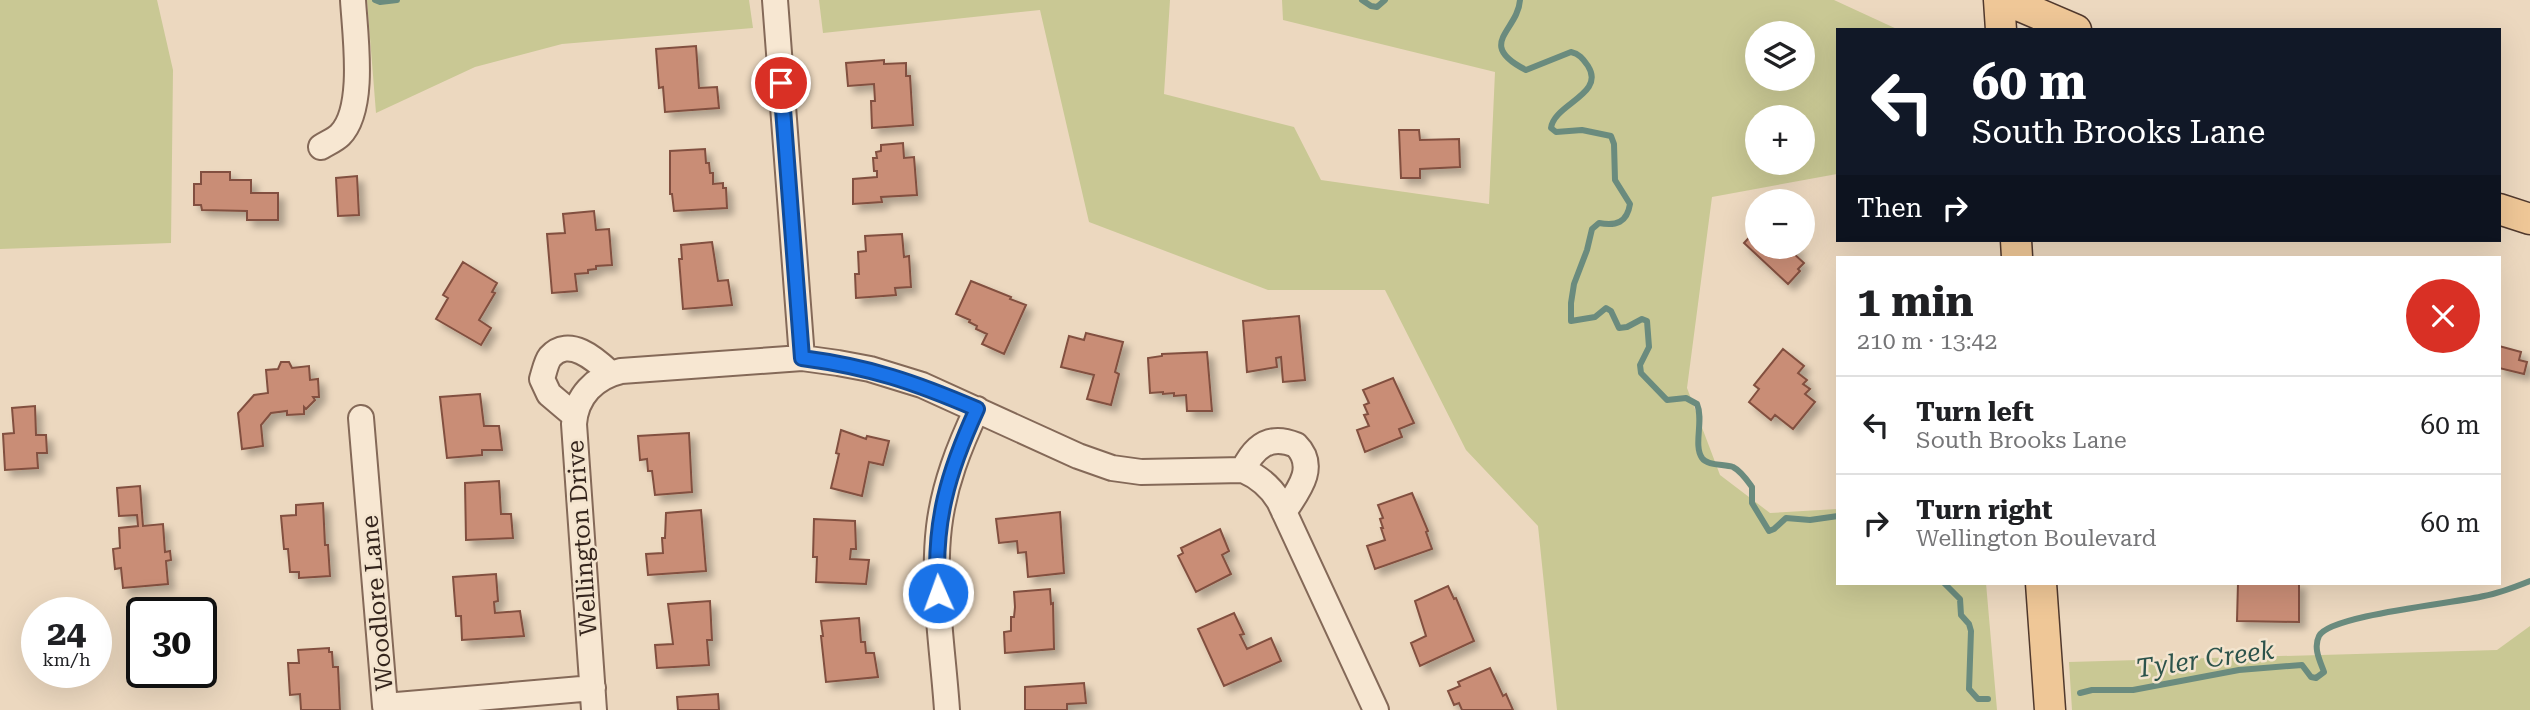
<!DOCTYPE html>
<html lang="en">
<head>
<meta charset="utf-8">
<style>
  :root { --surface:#fff; --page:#f6f6f6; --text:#202124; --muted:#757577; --line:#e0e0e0 }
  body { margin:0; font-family:"Roboto Serif",serif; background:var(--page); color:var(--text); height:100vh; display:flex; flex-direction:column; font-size:26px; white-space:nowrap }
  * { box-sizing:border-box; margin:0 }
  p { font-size:23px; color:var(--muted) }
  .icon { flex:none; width:38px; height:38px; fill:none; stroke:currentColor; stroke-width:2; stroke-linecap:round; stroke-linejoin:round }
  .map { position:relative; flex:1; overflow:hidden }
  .details { position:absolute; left:1836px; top:256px; width:665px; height:329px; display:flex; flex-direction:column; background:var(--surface); border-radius:0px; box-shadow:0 7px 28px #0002 }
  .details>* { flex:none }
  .banner { position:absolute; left:1836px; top:28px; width:665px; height:214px; border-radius:0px; box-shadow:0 7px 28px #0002; background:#111827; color:#fff; overflow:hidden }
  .controls { position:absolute; left:1745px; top:21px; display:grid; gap:14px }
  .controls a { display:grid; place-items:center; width:70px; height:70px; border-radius:50%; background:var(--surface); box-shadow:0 7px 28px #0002; font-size:35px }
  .speed { position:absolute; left:21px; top:597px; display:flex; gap:14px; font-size:35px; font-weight:700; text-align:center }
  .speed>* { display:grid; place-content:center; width:91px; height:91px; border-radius:50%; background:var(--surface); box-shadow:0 7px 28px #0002; line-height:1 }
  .speed small { font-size:18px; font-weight:400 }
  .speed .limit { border:4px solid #111; border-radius:10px; background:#fff; color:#111 }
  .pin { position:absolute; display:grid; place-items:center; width:60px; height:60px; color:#fff; margin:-30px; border:4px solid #fff; border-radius:50%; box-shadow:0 2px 7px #0007 }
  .me { position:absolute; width:77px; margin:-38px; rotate:358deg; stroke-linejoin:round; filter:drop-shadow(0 0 5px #0008) }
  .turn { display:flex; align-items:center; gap:24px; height:147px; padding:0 21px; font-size:32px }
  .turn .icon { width:91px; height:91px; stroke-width:2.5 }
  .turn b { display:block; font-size:49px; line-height:60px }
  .then { display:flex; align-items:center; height:66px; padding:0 21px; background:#0003; gap:14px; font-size:26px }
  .round { display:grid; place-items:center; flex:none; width:74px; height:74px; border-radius:37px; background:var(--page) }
  .head { display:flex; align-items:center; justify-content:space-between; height:119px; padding:0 21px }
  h1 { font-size:42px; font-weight:700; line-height:52px }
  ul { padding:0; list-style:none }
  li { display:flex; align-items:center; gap:21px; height:98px; padding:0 21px; border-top:2px solid var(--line) }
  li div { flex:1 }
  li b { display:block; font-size:26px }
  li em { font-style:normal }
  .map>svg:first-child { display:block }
  .green { fill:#c9c894; fill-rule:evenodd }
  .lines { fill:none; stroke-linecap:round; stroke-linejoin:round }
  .stream { stroke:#6a8b7e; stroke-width:6 }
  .building { fill:#c98d76; stroke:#82503f; stroke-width:2; filter:url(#shadow) }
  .minor-casing { stroke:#846958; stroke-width:28 }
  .major-casing { stroke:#51392d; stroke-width:33 }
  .minor { stroke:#f7e7d2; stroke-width:24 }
  .major { stroke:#efc797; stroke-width:30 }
  .route-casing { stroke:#114b97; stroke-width:18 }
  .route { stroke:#1a73e8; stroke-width:12 }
  .labels { text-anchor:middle; stroke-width:5; stroke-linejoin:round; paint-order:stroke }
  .street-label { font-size:24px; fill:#34241c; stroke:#f3e4ce }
  .water-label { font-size:26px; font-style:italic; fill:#2c534b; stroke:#f3e4ce }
</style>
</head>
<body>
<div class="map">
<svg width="2530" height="710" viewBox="0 0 2530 710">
  <defs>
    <filter id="shadow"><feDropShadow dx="6" dy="6" stdDeviation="3.5" flood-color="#0004"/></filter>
  </defs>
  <rect width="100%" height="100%" fill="#ecd8bf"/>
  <!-- green -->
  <path class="green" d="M 0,0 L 157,0 L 173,70 L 171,243 L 0,249 Z
    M 367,0 L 749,0 L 753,28 L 562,44 L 475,67 L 376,113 Z
    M 819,0 L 1170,0 L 1164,94 L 1294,127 L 1321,180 L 1489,204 L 1495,72 L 1283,20 L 1282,0 L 1834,0 L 1899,30 L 1838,30 L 1837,174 L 1712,197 L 1687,388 L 1720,475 L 1770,513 L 1837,509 L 1838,583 L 1986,583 L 1997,710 L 1557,710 L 1538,526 L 1466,450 L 1385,290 L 1268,290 L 1089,222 L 1040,10 L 823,33 ZM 1757,33 L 1802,33 L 1802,79 L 1757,79 ZM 1757,117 L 1802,117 L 1802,163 L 1757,163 Z
    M 2530,626 L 2530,710 L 2072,710 L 2069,662 L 2497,650 Z"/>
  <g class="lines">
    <!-- stream -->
    <path class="stream" d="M 375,0 L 380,2 L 397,0
      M 1362,0 L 1371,6 L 1377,7 L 1385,0
      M 1520,0 C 1518,31 1475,44 1526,70 L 1571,52 C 1580,54 1583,59 1588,66 C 1606,94 1554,104 1551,128 L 1556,132 L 1582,130 L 1611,136 L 1614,144 L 1615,180 L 1630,204 C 1627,223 1616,226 1599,223 L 1592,229 L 1587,250 L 1574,284 L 1571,303 L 1571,321 L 1595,317 L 1606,308 L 1611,311 L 1619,328 L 1627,327 L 1642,319 L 1647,321 L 1649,347 L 1640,365 L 1641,373 L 1667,400 L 1686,398 L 1697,404 C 1704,420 1693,445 1702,458 C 1707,466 1724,464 1733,467 C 1741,471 1747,480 1752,487 L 1752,503 L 1769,531 L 1774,529 L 1786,518 L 1810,520 L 1838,516
      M 1944,583 L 1960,599 L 1961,615 L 1969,624 L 1971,631 L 1969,689 L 1978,699 L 1988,699
      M 2080,693 L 2092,690 L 2133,690 L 2239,670 L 2302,665 L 2311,677 L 2316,678 L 2324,672 C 2320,661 2313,648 2319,636 C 2329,615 2456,603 2484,596 C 2500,593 2515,587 2530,581"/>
  </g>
  <!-- building -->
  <path class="building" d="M 696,46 L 699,88 L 717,87 L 719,108 L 665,112 L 663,87 L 659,88 L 656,49 Z
    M 884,60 L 884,64 L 906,63 L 906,76 L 910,76 L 913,125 L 872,128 L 871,101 L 875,101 L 874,84 L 848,86 L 846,63 Z
    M 1399,130 L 1419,130 L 1420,140 L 1459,139 L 1460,167 L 1420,169 L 1420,178 L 1401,178 Z
    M 903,143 L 904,158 L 914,157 L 917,195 L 881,197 L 882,202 L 853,204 L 853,179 L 877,177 L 877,171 L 874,171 L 873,158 L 877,158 L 876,152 L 881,151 L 881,145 Z
    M 705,149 L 706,163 L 709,163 L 710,173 L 713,173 L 713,184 L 723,183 L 723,188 L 726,188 L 727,208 L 674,211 L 672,194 L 670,194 L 670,151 Z
    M 201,172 L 230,172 L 230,180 L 251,180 L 251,193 L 278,193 L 278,220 L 247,220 L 247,211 L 202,210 L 201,205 L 194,205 L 194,184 L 201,184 Z
    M 357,176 L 359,215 L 338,216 L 336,178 Z
    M 594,211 L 596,230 L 609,229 L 612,265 L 596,266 L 596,269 L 588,270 L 588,273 L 575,274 L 577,291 L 552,293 L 547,234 L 565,233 L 563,214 Z
    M 1757,225 L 1757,247 L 1799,247 L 1793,253 L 1804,263 L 1798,269 L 1800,271 L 1788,284 L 1744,243 L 1757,229 L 1755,227 Z
    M 902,234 L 904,257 L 909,256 L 911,287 L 895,288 L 896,295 L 856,298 L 855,274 L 859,274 L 858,252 L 866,251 L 865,236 Z
    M 712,242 L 718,281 L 728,280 L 732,305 L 683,309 L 679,259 L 682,259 L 681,245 Z
    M 463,262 L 497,283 L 492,292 L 495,293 L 479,320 L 491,328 L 481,345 L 436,319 L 448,298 L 443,295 Z
    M 971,281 L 1011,297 L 1010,299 L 1026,305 L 1004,354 L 982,344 L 987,334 L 976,329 L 977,326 L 969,322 L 970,320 L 956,314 Z
    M 1299,316 L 1305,380 L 1283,382 L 1281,357 L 1276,358 L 1277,367 L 1247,372 L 1243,321 Z
    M 1086,333 L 1123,342 L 1115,372 L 1119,374 L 1111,405 L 1087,399 L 1094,375 L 1061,367 L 1069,336 L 1084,340 Z
    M 2499,346 L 2521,352 L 2519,360 L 2527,362 L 2524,374 L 2499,368 Z
    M 1783,349 L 1804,366 L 1798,373 L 1807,380 L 1803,384 L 1810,389 L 1805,394 L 1815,402 L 1793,429 L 1775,415 L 1771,420 L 1749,402 L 1759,389 L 1754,385 Z
    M 1207,352 L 1212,411 L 1187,411 L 1186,395 L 1174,396 L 1174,393 L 1163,394 L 1163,392 L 1150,393 L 1148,358 L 1162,356 L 1162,354 Z
    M 281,362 L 289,362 L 292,368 L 309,366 L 310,380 L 318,379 L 319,397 L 313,397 L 315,400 L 306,409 L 304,407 L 304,414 L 287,415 L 287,411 L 271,413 L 261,425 L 263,446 L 242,449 L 238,413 L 254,395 L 268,393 L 266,370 L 278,369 Z
    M 1393,378 L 1414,423 L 1399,429 L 1402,437 L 1365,452 L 1357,430 L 1369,426 L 1364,415 L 1368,414 L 1364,405 L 1369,403 L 1363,390 Z
    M 480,394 L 484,426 L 499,426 L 502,450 L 482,450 L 482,455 L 447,458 L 440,397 Z
    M 35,406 L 36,435 L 46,435 L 47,453 L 37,453 L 38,468 L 5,470 L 3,434 L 14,433 L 12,408 Z
    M 841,430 L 866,439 L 867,436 L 889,441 L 883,465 L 869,462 L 862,496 L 831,488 L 839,454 L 836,453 Z
    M 689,433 L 692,492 L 655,495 L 652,471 L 648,471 L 647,459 L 640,460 L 638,436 Z
    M 499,481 L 501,514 L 511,514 L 513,538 L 466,540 L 465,483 Z
    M 140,486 L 143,526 L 163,524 L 165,552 L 170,551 L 171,560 L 166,561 L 168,584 L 123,588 L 121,568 L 115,569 L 113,549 L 120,548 L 119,528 L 138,526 L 137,515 L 119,516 L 117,488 Z
    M 1412,493 L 1428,531 L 1426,532 L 1432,549 L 1375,569 L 1367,546 L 1385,540 L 1381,528 L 1383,528 L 1380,519 L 1383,518 L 1378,505 Z
    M 323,503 L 325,545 L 328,545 L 330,576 L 299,578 L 299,572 L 290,572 L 288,549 L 284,549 L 281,516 L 296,515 L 296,505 Z
    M 701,510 L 706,571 L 648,575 L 646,554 L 663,553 L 662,538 L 665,538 L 666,513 Z
    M 1060,512 L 1064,573 L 1028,577 L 1026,552 L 1018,553 L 1017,541 L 999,543 L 996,519 Z
    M 814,519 L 855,521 L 856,549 L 851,549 L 850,559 L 869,560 L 866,584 L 816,582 L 817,557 L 813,557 Z
    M 1220,529 L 1229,551 L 1222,555 L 1231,574 L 1196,592 L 1178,556 L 1183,553 L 1181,548 Z
    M 496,574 L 498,601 L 494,602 L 495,613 L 520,611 L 524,636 L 462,640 L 461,616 L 456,616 L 453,577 Z
    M 2238,583 L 2299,583 L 2299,622 L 2237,621 Z
    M 1448,586 L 1454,599 L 1456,598 L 1474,641 L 1420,666 L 1411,643 L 1426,636 L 1415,601 Z
    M 1050,589 L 1051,604 L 1053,603 L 1054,649 L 1005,653 L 1004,632 L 1011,631 L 1011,617 L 1014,617 L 1015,607 L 1014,592 Z
    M 710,601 L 712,640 L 707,640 L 709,665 L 657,668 L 655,645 L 673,644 L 668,604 Z
    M 1234,613 L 1244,634 L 1240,635 L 1247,649 L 1271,638 L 1281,661 L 1224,686 L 1198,629 Z
    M 859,618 L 861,642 L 865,642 L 866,653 L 874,653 L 878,677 L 826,682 L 821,636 L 823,636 L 821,621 Z
    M 329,648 L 329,652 L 332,652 L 333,667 L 338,667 L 340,710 L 301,710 L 300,694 L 290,695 L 288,663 L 299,663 L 298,650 Z
    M 1490,668 L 1503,696 L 1506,694 L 1513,710 L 1462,710 L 1459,703 L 1454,705 L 1448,691 L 1460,686 L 1458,682 Z
    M 1084,683 L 1086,703 L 1067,704 L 1067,710 L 1025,710 L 1025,687 Z
    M 718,694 L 719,710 L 678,710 L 677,697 Z"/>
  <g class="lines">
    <defs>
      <path id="minor" d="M 775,0 L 802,358
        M 321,147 C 327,143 335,140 340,135 C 366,109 355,35 353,0
        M 575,416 L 549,394 L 542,379 C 544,373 546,362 550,357 C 569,336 595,359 610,373
        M 361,418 L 385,706 L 593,688
        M 1243,470 C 1254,447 1269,434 1296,445 C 1318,467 1298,491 1284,512
        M 594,710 L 574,424 C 576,396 595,377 621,371 L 802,358 L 838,363 L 870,369 L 922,385 L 1078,456 L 1112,468 L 1141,472 L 1243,470 C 1259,477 1270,486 1279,501 L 1376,710
        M 947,710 C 943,650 932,587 939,527 C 944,485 959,447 977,409"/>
      <path id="major" d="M 1999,0 L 2001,30
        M 2006,0 L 2076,30
        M 2499,209 L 2530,219
        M 2016,240 L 2017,257
        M 2041,583 L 2050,710"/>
    </defs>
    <!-- minor casing -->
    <use href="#minor" class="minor-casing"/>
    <!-- major casing -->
    <use href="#major" class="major-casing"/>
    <!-- minor -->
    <use href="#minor" class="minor"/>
    <!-- major -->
    <use href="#major" class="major"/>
  </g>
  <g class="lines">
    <defs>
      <path id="route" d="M 781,83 L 802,358 C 870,367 914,382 977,409 C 948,472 933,523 938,593"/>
    </defs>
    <!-- route casing -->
    <use href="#route" class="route-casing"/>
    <!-- route -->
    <use href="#route" class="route"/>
  </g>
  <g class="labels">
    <!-- street labels -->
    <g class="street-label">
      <text transform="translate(582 538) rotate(-94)" y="8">Wellington Drive</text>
      <text transform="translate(377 603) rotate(-95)" y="8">Woodlore Lane</text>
    </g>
    <!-- water labels -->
    <g class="water-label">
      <text transform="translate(2205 659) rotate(-8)" y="9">Tyler Creek</text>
    </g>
  </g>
</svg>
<div class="controls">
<a><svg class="icon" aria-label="layers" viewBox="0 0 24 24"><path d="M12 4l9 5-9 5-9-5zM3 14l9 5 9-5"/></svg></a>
<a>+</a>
<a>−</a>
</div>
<div class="speed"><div>24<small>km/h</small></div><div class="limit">30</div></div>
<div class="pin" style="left:781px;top:83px;background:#d93025"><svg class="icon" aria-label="arrive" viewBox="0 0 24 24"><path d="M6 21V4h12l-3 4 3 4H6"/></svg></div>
<svg class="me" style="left:938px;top:593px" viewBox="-20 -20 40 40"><circle r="17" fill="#1a73e8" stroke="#fff" stroke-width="3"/><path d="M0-11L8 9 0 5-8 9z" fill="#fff"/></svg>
<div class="banner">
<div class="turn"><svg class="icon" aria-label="left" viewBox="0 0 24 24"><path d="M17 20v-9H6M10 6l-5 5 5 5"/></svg><div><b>60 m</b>South Brooks Lane</div></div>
<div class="then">Then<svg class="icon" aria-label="right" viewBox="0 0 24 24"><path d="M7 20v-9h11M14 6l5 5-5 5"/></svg></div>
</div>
<section class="details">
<div class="head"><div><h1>1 min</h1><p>210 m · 13:42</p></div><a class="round" style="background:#d93025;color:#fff"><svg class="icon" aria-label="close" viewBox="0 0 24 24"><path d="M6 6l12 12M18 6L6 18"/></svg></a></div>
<ul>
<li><svg class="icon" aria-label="left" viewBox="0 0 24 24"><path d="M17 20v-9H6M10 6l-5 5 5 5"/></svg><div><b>Turn left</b><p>South Brooks Lane</p></div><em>60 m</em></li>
<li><svg class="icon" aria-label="right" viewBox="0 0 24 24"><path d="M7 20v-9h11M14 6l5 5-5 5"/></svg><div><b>Turn right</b><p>Wellington Boulevard</p></div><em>60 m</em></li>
</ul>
</section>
</div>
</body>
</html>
